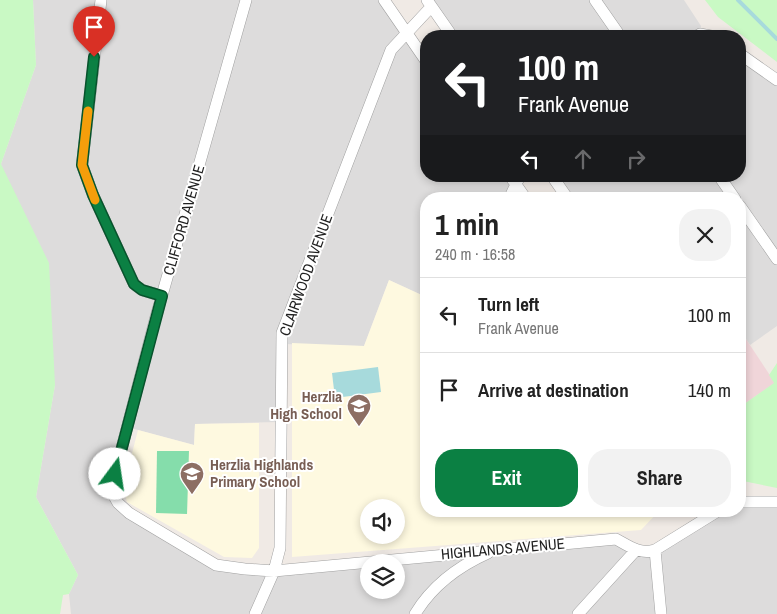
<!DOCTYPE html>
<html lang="en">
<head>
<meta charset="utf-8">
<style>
  :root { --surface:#fff; --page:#f2f2f2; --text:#222; --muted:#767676; --line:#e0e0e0; --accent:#0b8043 }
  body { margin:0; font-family:"Archivo Narrow",sans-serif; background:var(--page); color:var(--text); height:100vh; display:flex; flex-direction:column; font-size:19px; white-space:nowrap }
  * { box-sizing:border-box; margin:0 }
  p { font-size:16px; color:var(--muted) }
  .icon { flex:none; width:28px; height:28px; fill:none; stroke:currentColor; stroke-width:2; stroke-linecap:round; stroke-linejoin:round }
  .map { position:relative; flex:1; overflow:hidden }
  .panel { position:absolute; left:420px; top:192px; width:326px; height:325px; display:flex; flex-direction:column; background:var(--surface); border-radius:20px; box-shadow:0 2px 8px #0003 }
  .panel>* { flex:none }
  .top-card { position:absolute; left:420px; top:30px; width:326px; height:152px; border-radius:20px; box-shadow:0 2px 8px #0003; background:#202124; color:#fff; overflow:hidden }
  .buttons { position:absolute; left:360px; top:499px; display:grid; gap:10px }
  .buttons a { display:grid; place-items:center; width:45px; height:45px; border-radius:50%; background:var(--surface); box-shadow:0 2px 8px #0003; font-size:25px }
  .pin { position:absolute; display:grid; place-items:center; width:42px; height:42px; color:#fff; margin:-51px -21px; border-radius:50% 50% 50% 0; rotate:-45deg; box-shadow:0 0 5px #0007 }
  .pin .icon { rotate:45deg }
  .me { position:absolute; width:55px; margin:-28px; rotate:14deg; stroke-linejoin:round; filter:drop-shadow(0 0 4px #0008) }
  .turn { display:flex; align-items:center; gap:18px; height:105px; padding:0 15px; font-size:22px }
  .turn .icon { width:65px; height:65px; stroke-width:2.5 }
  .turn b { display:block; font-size:35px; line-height:42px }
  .lanes { display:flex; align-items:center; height:48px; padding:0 15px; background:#0003; justify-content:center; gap:25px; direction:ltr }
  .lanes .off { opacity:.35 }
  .round { display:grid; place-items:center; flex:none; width:52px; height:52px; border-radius:20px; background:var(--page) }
  .headline { display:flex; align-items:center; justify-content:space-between; height:85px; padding:0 15px }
  h1 { font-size:30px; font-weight:700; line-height:38px }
  .cta { display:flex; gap:10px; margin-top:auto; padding:10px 15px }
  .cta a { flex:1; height:58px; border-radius:20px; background:var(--accent); color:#fff; font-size:20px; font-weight:700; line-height:58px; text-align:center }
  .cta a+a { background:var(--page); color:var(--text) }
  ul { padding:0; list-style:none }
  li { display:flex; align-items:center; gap:15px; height:75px; padding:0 15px; border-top:1px solid var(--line) }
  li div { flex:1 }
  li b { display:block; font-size:19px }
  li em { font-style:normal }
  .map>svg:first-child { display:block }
  .residential { fill:#dddcdc; fill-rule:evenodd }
  .commercial { fill:#f0d5d9 }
  .education { fill:#fef9e0; fill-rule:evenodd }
  .park { fill:#c9f9c4 }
  .pitch { fill:#85ddab }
  .water { fill:#a7dadc }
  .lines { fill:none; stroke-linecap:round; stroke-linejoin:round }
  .stream { stroke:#a7dadc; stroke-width:4 }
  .minor-casing { stroke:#a0a0a0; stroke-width:12 }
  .minor { stroke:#fff; stroke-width:11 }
  .route-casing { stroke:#07532c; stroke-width:12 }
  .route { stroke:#0b8043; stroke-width:9 }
  .slow { stroke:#f59e0b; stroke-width:9 }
  .labels { text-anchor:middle; stroke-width:4; stroke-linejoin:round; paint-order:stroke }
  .street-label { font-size:15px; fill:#1f1f1f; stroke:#fff }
  .education-label { font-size:15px; font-weight:bold; fill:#785e54; stroke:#fff; text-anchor:end }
</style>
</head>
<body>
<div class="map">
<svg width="777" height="614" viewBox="0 0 777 614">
  <rect width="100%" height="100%" fill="#f0eae5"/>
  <!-- residential -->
  <path class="residential" d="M 33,0 L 384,0 L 426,61 L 426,176 L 510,176 L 526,199 L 426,199 L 426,297 L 389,280 L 364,346 L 282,344 L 280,422 L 195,424 L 194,445 L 127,427 L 115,474 L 118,503 L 216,565 L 245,569 L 616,539 L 642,552 L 718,511 L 740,511 L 740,502 L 777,502 L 777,614 L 71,614 L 69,594 L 78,575 L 36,497 L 55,385 L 1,164 L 36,65 ZM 369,562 L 396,562 L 396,590 L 369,590 Z
    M 427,0 L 684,0 L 701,26 L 700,34 L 711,36 L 452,36 Z
    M 740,54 L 777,80 L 777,326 L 750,345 L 740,330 L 740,199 L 568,199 L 552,176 L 740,176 Z"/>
  <!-- commercial -->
  <path class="commercial" d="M 740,330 L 775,383 L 740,407 Z"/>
  <!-- education -->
  <path class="education" d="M 389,280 L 426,297 L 426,511 L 659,511 L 641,530 L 292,557 L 292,343 L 364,346 ZM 369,508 L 396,508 L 396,535 L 369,535 Z
    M 259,423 L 259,548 L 252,558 L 224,557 L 127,502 L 123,488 L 138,430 L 194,445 L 195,424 Z"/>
  <!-- park -->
  <path class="park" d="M 0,0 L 33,0 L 36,65 L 1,164 L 49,263 L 55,385 L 36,497 L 78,575 L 69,594 L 63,595 L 60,614 L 0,614 Z
    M 705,0 L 777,0 L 777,62 L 718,17 Z
    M 777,363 L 777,488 L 743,481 C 738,460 746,442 743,426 C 742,419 740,414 740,407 L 774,383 L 769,375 Z"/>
  <!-- pitch -->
  <path class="pitch" d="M 157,451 L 189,451 L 187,514 L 156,513 Z"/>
  <!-- water -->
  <path class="water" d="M 378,367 L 381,392 L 335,398 L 332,373 Z"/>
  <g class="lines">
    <!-- stream -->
    <path class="stream" d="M 738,0 L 777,39"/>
    <defs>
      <path id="minor" d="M 101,0 L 82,165 L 93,195 L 134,284 L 142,290 L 162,296
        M 246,0 L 155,320 L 115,474 L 114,496 L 118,503 L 129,513 L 216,565 L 245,569 L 274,571 L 616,539 C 629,546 640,555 655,550 L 718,511
        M 384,0 L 426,61
        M 427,0 L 452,36
        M 595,0 L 620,36
        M 697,36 L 700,34 L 711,36
        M 740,54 L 777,80
        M 510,176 L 526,199
        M 552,176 L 568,199
        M 719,176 L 735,199
        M 509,199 L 519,178
        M 740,206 L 777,259
        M 740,502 L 777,502
        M 655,550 L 661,614
        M 255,614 L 274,571 L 280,548 L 282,333 L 391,50 L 431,7
        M 415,614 C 432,586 459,566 488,553
        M 578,614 L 636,550"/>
    </defs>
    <!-- minor casing -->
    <use href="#minor" class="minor-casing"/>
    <!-- minor -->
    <use href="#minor" class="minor"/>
  </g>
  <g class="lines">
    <defs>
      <path id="route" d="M 94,57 L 82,165 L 93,195 L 134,284 L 142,290 L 162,296 L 115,474"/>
    </defs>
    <!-- route casing -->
    <use href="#route" class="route-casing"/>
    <!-- route -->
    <use href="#route" class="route"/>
    <!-- slow -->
    <path class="slow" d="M 88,111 L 82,165 L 95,200"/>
  </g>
  <!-- icons -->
  <defs>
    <symbol id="school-pin" viewBox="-11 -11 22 30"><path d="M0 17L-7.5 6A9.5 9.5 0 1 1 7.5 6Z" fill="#8d6e63" stroke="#fff"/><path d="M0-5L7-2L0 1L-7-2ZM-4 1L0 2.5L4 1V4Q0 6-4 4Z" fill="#fff"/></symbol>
  </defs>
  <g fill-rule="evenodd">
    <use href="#school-pin" x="345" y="392" width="28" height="38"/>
    <use href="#school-pin" x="178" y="460" width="28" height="38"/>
  </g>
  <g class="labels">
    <!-- street labels -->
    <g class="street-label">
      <text transform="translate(184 220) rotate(-74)" y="5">CLIFFORD AVENUE</text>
      <text transform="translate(306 275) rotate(-70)" y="5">CLAIRWOOD AVENUE</text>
      <text transform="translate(503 549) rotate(-5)" y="5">HIGHLANDS AVENUE</text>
    </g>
    <!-- education labels -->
    <g class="education-label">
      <text x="342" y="402">Herzlia<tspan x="342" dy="17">High School</tspan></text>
      <text x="210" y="470" text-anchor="start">Herzlia Highlands<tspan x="210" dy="17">Primary School</tspan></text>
    </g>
  </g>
</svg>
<div class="buttons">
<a><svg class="icon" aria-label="sound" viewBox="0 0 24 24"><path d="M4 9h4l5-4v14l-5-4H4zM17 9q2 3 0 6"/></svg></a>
<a><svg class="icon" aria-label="layers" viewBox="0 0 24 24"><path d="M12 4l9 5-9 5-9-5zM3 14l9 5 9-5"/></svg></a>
</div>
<div class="pin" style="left:94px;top:57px;background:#d93025"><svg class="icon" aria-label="arrive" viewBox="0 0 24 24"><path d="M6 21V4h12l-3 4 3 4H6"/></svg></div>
<svg class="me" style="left:115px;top:474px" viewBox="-20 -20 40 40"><circle r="19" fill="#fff"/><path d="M0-13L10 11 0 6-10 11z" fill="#0b8043"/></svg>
<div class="top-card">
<div class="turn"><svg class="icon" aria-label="left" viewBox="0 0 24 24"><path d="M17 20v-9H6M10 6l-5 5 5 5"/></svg><div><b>100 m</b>Frank Avenue</div></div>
<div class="lanes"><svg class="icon" aria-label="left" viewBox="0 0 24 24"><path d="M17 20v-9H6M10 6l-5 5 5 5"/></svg><svg class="icon off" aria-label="ahead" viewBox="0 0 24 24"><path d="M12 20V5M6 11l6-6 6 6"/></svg><svg class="icon off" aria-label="right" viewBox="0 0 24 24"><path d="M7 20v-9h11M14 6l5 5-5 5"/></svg></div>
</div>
<section class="panel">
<div class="headline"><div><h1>1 min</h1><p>240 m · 16:58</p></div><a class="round"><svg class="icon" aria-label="close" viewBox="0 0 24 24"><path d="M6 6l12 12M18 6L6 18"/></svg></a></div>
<ul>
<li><svg class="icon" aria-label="left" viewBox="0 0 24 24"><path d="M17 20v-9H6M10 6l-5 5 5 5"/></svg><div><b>Turn left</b><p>Frank Avenue</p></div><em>100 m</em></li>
<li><svg class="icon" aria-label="arrive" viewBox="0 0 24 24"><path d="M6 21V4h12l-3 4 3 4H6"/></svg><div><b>Arrive at destination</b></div><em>140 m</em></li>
</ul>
<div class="cta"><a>Exit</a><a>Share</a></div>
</section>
</div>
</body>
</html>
